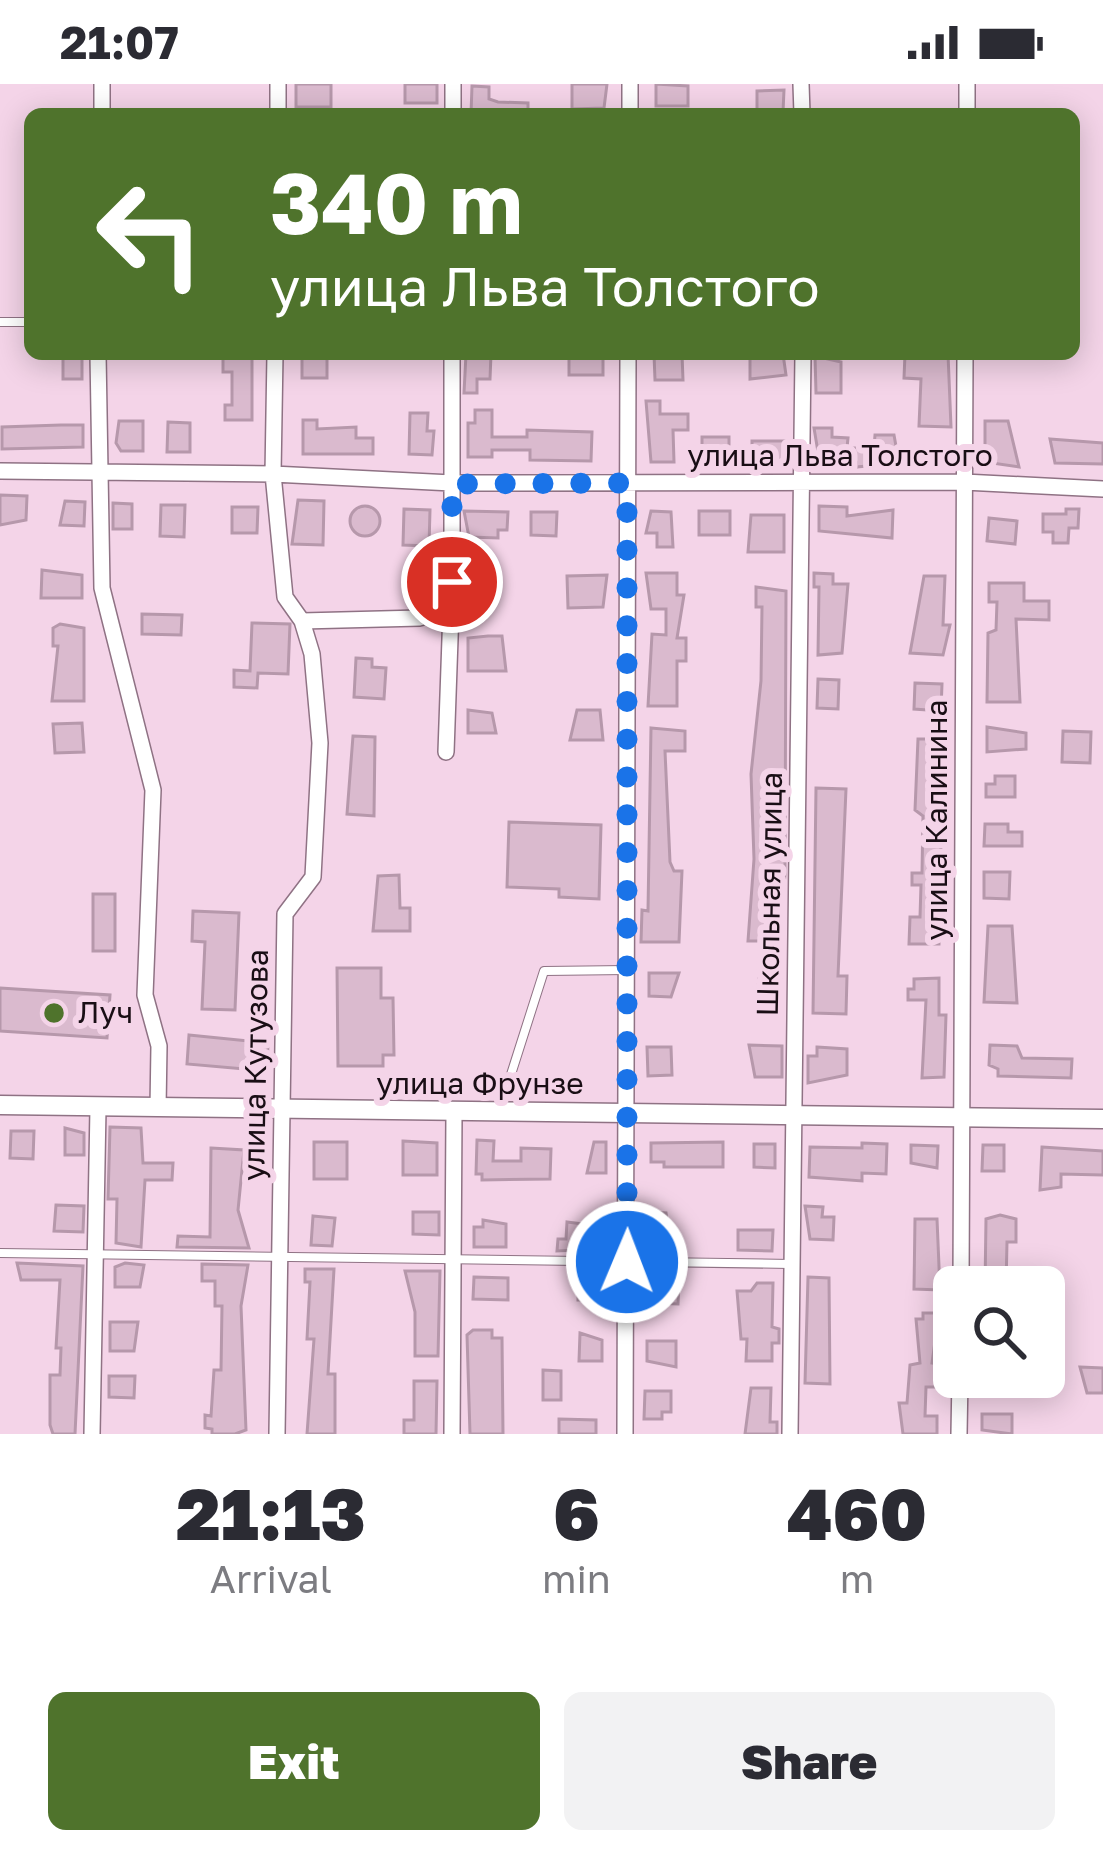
<!DOCTYPE html>
<html lang="en">
<head>
<meta charset="utf-8">
<style>
  :root { --surface:#fff; --page:#f2f2f3; --text:#2b2b33; --muted:#7c7c81; --accent:#4f732c }
  body { margin:0; font-family:"Golos Text",sans-serif; background:var(--page); color:var(--text); height:100vh; display:flex; flex-direction:column; font-size:45px; white-space:nowrap }
  * { box-sizing:border-box; margin:0 }
  p { font-size:39px; color:var(--muted) }
  .icon { flex:none; width:66px; height:66px; fill:none; stroke:currentColor; stroke-width:2; stroke-linecap:round; stroke-linejoin:round }
  .map { position:relative; height:1350px; overflow:hidden }
  .details { display:flex; flex-direction:column; background:var(--surface); flex:1 }
  .details>* { flex:none }
  .banner { position:absolute; left:24px; top:24px; width:1056px; height:252px; border-radius:18px; box-shadow:0 6px 30px #0003; background:#4f732c; color:#fff; overflow:hidden }
  .buttons { position:absolute; left:933px; top:1182px; display:grid; gap:24px }
  .buttons a { display:grid; place-items:center; width:132px; height:132px; border-radius:18px; background:var(--surface); box-shadow:0 6px 30px #0003; font-size:60px }
  .pin { position:absolute; display:grid; place-items:center; width:102px; height:102px; color:#fff; margin:-51px; border:6px solid #fff; border-radius:50%; box-shadow:0 3px 12px #0007 }
  .me { position:absolute; width:132px; margin:-66px; rotate:1deg; stroke-linejoin:round; filter:drop-shadow(0 0 9px #0008) }
  .turn { display:flex; align-items:center; gap:42px; height:252px; padding:0 48px; font-size:54px }
  .turn .icon { width:156px; height:156px; stroke-width:2.5 }
  .turn b { display:block; font-size:84px; line-height:102px }
  .eta { display:flex; justify-content:space-evenly; align-items:center; height:204px; text-align:center }
  .eta b { font-size:72px; font-weight:800; line-height:84px }
  .button { display:flex; gap:24px; margin-top:auto; padding:24px 48px }
  .button a { flex:1; height:138px; border-radius:18px; background:var(--accent); color:#fff; font-size:48px; font-weight:800; line-height:138px; text-align:center }
  .button a+a { background:var(--page); color:var(--text) }
  .status { display:flex; justify-content:space-between; align-items:center; height:84px; padding:0 60px; background:var(--surface); direction:ltr }
  .status svg { height:33px; fill:currentColor }
  .map>svg:first-child { display:block }
  .building { fill:#dabace; stroke:#b698ab; stroke-width:3 }
  .lines { fill:none; stroke-linecap:round; stroke-linejoin:round }
  .service-casing { stroke:#8f7284; stroke-width:10 }
  .minor-casing { stroke:#8f7284; stroke-width:18 }
  .tertiary-casing { stroke:#8f7284; stroke-width:21 }
  .service { stroke:#fff; stroke-width:8 }
  .minor { stroke:#fff; stroke-width:15 }
  .tertiary { stroke:#fff; stroke-width:18 }
  .route { stroke:#1a73e8; stroke-width:21; stroke-dasharray:0 37.8 }
  .poi-dot { fill:#4f732c; stroke:#f4d4e8; stroke-width:4.5 }
  .labels { text-anchor:middle; stroke-width:12; stroke-linejoin:round; paint-order:stroke }
  .street-label { font-size:30px; fill:#190e15; stroke:#f4d4e8 }
  .poi-label { font-size:30px; fill:#190e15; stroke:#f4d4e8; text-anchor:start }
</style>
</head>
<body>
<div class="status"><b>21:07</b><svg viewBox="0 0 49 12"><path d="M0 12V9h3v3zM5 12V6h3v6zM10 12V3h3v9zM15 12V0h3v12zM26 1h20v11H26zM47 4h2v5h-2z"/></svg></div>
<div class="map">
<svg width="1103" height="1350" viewBox="0 0 1103 1350">
  <rect width="100%" height="100%" fill="#f4d4e8"/>
  <!-- building -->
  <path class="building" d="M 296,0 L 331,0 L 331,23 L 296,23 Z
    M 405,0 L 437,0 L 437,19 L 405,19 Z
    M 572,0 L 607,0 L 604,24 L 572,25 Z
    M 656,0 L 688,2 L 688,22 L 656,22 Z
    M 472,2 L 489,3 L 489,15 L 498,18 L 528,19 L 528,30 L 471,30 Z
    M 784,6 L 783,28 L 757,28 L 757,7 Z
    M 63,270 L 82,270 L 82,295 L 63,295 Z
    M 223,270 L 252,270 L 252,336 L 225,336 L 225,321 L 232,321 L 232,288 L 223,288 Z
    M 302,270 L 327,270 L 327,294 L 302,294 Z
    M 466,270 L 491,270 L 490,295 L 477,295 L 477,309 L 464,309 Z
    M 569,270 L 603,270 L 603,291 L 569,291 Z
    M 654,270 L 682,270 L 683,296 L 655,296 Z
    M 750,270 L 783,270 L 786,291 L 750,295 Z
    M 905,270 L 948,270 L 951,343 L 919,342 L 921,295 L 904,294 Z
    M 815,272 L 841,278 L 841,309 L 816,309 Z
    M 646,317 L 660,317 L 660,330 L 688,330 L 688,346 L 673,346 L 674,378 L 651,378 Z
    M 475,326 L 492,326 L 492,353 L 527,353 L 527,346 L 592,348 L 591,377 L 530,376 L 530,366 L 492,366 L 492,373 L 468,373 L 468,339 L 475,339 Z
    M 410,329 L 428,329 L 427,347 L 434,347 L 432,371 L 409,370 Z
    M 303,336 L 317,336 L 317,345 L 356,343 L 356,354 L 373,354 L 373,370 L 303,370 Z
    M 119,337 L 143,337 L 143,367 L 121,367 L 116,359 Z
    M 985,337 L 1008,337 L 1019,383 L 985,378 Z
    M 168,338 L 190,339 L 190,368 L 167,368 Z
    M 61,341 L 83,341 L 83,363 L 2,365 L 2,343 Z
    M 814,344 L 832,344 L 832,353 L 848,354 L 847,364 L 874,364 L 875,351 L 894,351 L 899,379 L 856,383 L 856,378 L 819,374 Z
    M 702,353 L 729,353 L 729,381 L 702,381 Z
    M 1050,355 L 1103,359 L 1103,380 L 1055,379 Z
    M 752,357 L 784,357 L 784,378 L 759,384 L 752,379 Z
    M 0,411 L 27,412 L 26,436 L 0,441 Z
    M 298,416 L 324,417 L 323,461 L 292,460 Z
    M 65,417 L 85,418 L 84,442 L 60,441 Z
    M 113,419 L 132,420 L 132,445 L 113,445 Z
    M 161,421 L 185,421 L 184,453 L 160,452 Z
    M 819,422 L 847,423 L 847,432 L 893,426 L 892,454 L 819,447 Z
    M350 437a15 15 0 1 1 30 0a15 15 0 1 1-30 0Z
    M 232,423 L 258,423 L 257,449 L 232,449 Z
    M 404,425 L 430,426 L 429,462 L 403,461 Z
    M 1066,425 L 1079,425 L 1078,444 L 1069,444 L 1068,459 L 1053,459 L 1053,448 L 1043,448 L 1043,430 L 1066,430 Z
    M 464,427 L 508,428 L 507,446 L 498,446 L 498,454 L 469,453 Z
    M 651,427 L 671,428 L 673,463 L 657,463 L 657,449 L 646,449 Z
    M 699,427 L 730,427 L 730,451 L 699,451 Z
    M 531,428 L 557,428 L 556,452 L 531,451 Z
    M 751,431 L 784,431 L 784,468 L 748,468 Z
    M 989,434 L 1017,437 L 1015,460 L 987,457 Z
    M 42,486 L 82,491 L 82,514 L 41,514 Z
    M 646,489 L 677,489 L 677,511 L 684,511 L 677,554 L 686,554 L 686,577 L 677,577 L 677,622 L 648,622 L 652,550 L 666,551 L 666,525 L 651,525 Z
    M 814,489 L 833,490 L 833,500 L 848,500 L 842,569 L 818,571 L 819,503 L 814,503 Z
    M 607,491 L 603,523 L 568,524 L 567,492 Z
    M 924,492 L 945,492 L 943,541 L 950,541 L 943,571 L 910,569 Z
    M 989,499 L 1024,499 L 1024,517 L 1049,517 L 1049,536 L 1016,535 L 1020,618 L 987,618 L 988,549 L 996,546 L 997,518 L 989,518 Z
    M 756,503 L 786,507 L 785,791 L 776,886 L 781,886 L 781,916 L 756,915 L 765,857 L 748,857 L 754,775 L 751,690 L 761,597 L 762,523 L 756,523 Z
    M 466,504 L 491,504 L 492,522 L 467,522 Z
    M 142,530 L 182,531 L 181,551 L 142,550 Z
    M 252,539 L 290,540 L 288,590 L 258,589 L 257,604 L 234,603 L 234,586 L 250,587 Z
    M 60,540 L 84,544 L 84,617 L 52,617 L 58,562 L 53,562 L 53,544 Z
    M 488,552 L 502,552 L 506,587 L 468,587 L 468,554 Z
    M 356,574 L 372,575 L 372,583 L 386,584 L 384,615 L 354,613 Z
    M 818,595 L 839,596 L 838,625 L 817,624 Z
    M 915,599 L 942,600 L 941,627 L 914,625 Z
    M 468,626 L 492,629 L 496,649 L 468,649 Z
    M 577,626 L 600,626 L 603,656 L 570,656 Z
    M 82,639 L 84,668 L 55,669 L 53,640 Z
    M 987,643 L 1026,649 L 1026,665 L 987,668 Z
    M 651,644 L 685,647 L 685,667 L 665,667 L 670,778 L 674,787 L 682,787 L 679,858 L 641,858 L 642,826 L 648,827 Z
    M 1063,647 L 1091,648 L 1090,679 L 1062,678 Z
    M 353,652 L 375,653 L 374,732 L 347,730 Z
    M 918,655 L 943,655 L 939,860 L 909,860 L 910,833 L 920,833 L 921,801 L 912,801 L 912,789 L 922,789 L 923,732 L 915,726 Z
    M 995,692 L 1015,692 L 1015,713 L 986,713 L 986,700 L 995,700 Z
    M 816,704 L 846,705 L 838,892 L 847,892 L 846,930 L 813,929 Z
    M 509,738 L 601,741 L 599,815 L 559,813 L 559,805 L 507,803 Z
    M 985,740 L 1008,740 L 1008,748 L 1022,748 L 1022,762 L 984,762 Z
    M 984,788 L 1010,788 L 1009,815 L 984,814 Z
    M 399,791 L 400,824 L 410,824 L 410,847 L 373,847 L 378,792 Z
    M 93,810 L 115,810 L 115,867 L 93,867 Z
    M 193,827 L 239,829 L 235,926 L 202,925 L 205,858 L 192,857 Z
    M 988,842 L 1012,842 L 1017,919 L 984,918 Z
    M 337,884 L 381,884 L 381,914 L 393,914 L 394,971 L 383,971 L 383,982 L 338,982 Z
    M 649,889 L 679,889 L 671,913 L 649,912 Z
    M 939,894 L 939,931 L 946,931 L 944,993 L 922,994 L 926,916 L 908,916 L 908,905 L 914,905 L 914,895 Z
    M 0,904 L 110,911 L 107,954 L 0,947 Z
    M 189,951 L 268,959 L 267,987 L 187,980 Z
    M 749,961 L 782,962 L 782,993 L 755,993 Z
    M 990,961 L 1017,962 L 1022,974 L 1072,975 L 1071,994 L 998,992 L 998,985 L 989,981 Z
    M 647,963 L 671,963 L 672,991 L 648,992 Z
    M 817,963 L 847,965 L 847,991 L 808,999 L 808,972 L 817,972 Z
    M 110,1043 L 141,1044 L 143,1079 L 173,1079 L 172,1096 L 145,1096 L 141,1163 L 116,1159 L 117,1115 L 108,1115 Z
    M 65,1044 L 84,1049 L 84,1071 L 65,1071 Z
    M 11,1047 L 34,1047 L 33,1075 L 10,1074 Z
    M 477,1056 L 494,1057 L 493,1077 L 521,1077 L 521,1064 L 551,1065 L 550,1095 L 482,1096 L 482,1090 L 476,1090 Z
    M 403,1057 L 437,1059 L 437,1091 L 403,1091 Z
    M 314,1058 L 347,1058 L 347,1095 L 314,1095 Z
    M 594,1058 L 606,1058 L 606,1089 L 587,1089 Z
    M 723,1058 L 723,1083 L 664,1083 L 664,1078 L 651,1078 L 651,1059 Z
    M 862,1059 L 887,1060 L 886,1090 L 862,1089 L 862,1097 L 809,1093 L 810,1063 L 862,1064 Z
    M 754,1060 L 775,1060 L 775,1084 L 754,1083 Z
    M 911,1061 L 938,1062 L 937,1084 L 911,1079 Z
    M 983,1061 L 1004,1061 L 1004,1087 L 982,1087 Z
    M 1042,1063 L 1103,1067 L 1103,1091 L 1061,1090 L 1061,1103 L 1040,1106 Z
    M 211,1064 L 244,1066 L 238,1126 L 249,1164 L 177,1163 L 178,1152 L 210,1153 Z
    M 56,1121 L 84,1122 L 83,1148 L 54,1147 Z
    M 805,1122 L 823,1123 L 822,1133 L 834,1133 L 833,1156 L 810,1155 Z
    M 413,1128 L 439,1128 L 439,1151 L 413,1150 Z
    M 651,1128 L 666,1129 L 670,1159 L 683,1160 L 683,1170 L 643,1170 L 644,1136 L 651,1136 Z
    M 1000,1131 L 1016,1135 L 1016,1158 L 1007,1158 L 1006,1203 L 985,1203 L 986,1135 Z
    M 313,1132 L 335,1134 L 332,1162 L 311,1161 Z
    M 915,1135 L 937,1135 L 940,1206 L 914,1205 Z
    M 483,1136 L 506,1140 L 506,1163 L 474,1163 L 474,1143 L 483,1143 Z
    M 567,1138 L 600,1142 L 599,1165 L 557,1167 L 558,1155 L 566,1155 Z
    M 738,1146 L 773,1146 L 772,1167 L 738,1166 Z
    M 17,1179 L 83,1182 L 75,1350 L 53,1350 L 50,1341 L 50,1291 L 60,1291 L 61,1264 L 56,1264 L 60,1196 L 21,1196 Z
    M 125,1179 L 144,1181 L 140,1203 L 115,1203 L 115,1183 Z
    M 202,1180 L 248,1181 L 241,1222 L 246,1346 L 235,1350 L 212,1350 L 212,1345 L 205,1344 L 205,1331 L 211,1332 L 214,1286 L 221,1286 L 222,1222 L 215,1222 L 215,1197 L 202,1197 Z
    M 305,1185 L 334,1185 L 328,1290 L 335,1290 L 335,1350 L 307,1350 L 314,1255 L 307,1255 L 310,1198 L 305,1198 Z
    M 649,1186 L 668,1187 L 668,1195 L 679,1196 L 678,1220 L 648,1219 Z
    M 405,1187 L 440,1187 L 438,1272 L 415,1272 L 415,1228 Z
    M 474,1193 L 508,1194 L 508,1216 L 473,1215 Z
    M 808,1193 L 829,1194 L 830,1300 L 805,1299 Z
    M 578,1194 L 603,1194 L 607,1216 L 578,1216 Z
    M 757,1199 L 773,1199 L 772,1243 L 779,1245 L 779,1259 L 772,1259 L 772,1277 L 746,1277 L 747,1255 L 741,1255 L 737,1207 L 751,1207 Z
    M 923,1229 L 934,1229 L 938,1236 L 932,1279 L 938,1280 L 936,1303 L 926,1303 L 925,1332 L 937,1332 L 937,1350 L 903,1350 L 899,1319 L 907,1319 L 910,1281 L 920,1279 L 916,1235 L 923,1235 Z
    M 110,1238 L 138,1238 L 134,1267 L 110,1267 Z
    M 473,1246 L 492,1246 L 492,1254 L 502,1254 L 503,1350 L 470,1350 L 467,1251 Z
    M 580,1249 L 602,1256 L 602,1277 L 579,1277 Z
    M 647,1257 L 676,1257 L 676,1283 L 647,1277 Z
    M 1080,1283 L 1103,1284 L 1103,1309 L 1087,1309 Z
    M 543,1286 L 561,1287 L 561,1316 L 543,1316 Z
    M 109,1292 L 135,1292 L 134,1314 L 109,1313 Z
    M 414,1297 L 437,1297 L 436,1350 L 404,1350 L 404,1336 L 414,1336 Z
    M 751,1304 L 771,1304 L 770,1338 L 777,1338 L 777,1350 L 745,1350 Z
    M 645,1307 L 671,1307 L 671,1328 L 662,1328 L 662,1335 L 644,1335 Z
    M 982,1330 L 1012,1330 L 1012,1350 L 982,1346 Z
    M 559,1335 L 596,1336 L 596,1350 L 559,1350 Z"/>
  <g class="lines">
    <defs>
      <path id="service" d="M 0,238 L 30,238
        M 499,1028 L 544,887 L 627,886
        M 0,1169 L 791,1180"/>
      <path id="minor" d="M 801,0 L 802,30
        M 102,30 L 102,0
        M 278,30 L 278,0
        M 453,30 L 453,0
        M 630,30 L 630,0
        M 967,30 L 967,0
        M 98,270 L 102,504 L 153,706 L 145,911 L 159,962 L 158,1024
        M 275,270 L 273,390 L 285,513 L 302,537 L 312,570 L 320,659 L 313,793 L 285,830 L 277,1350
        M 0,387 L 273,390 L 452,399 L 964,398 L 1103,405
        M 302,537 L 420,534 L 452,498 L 452,270
        M 446,668 L 452,498
        M 961,1203 L 965,270
        M 92,1350 L 98,1024
        M 452,1350 L 454,1029
        M 625,1350 L 628,270
        M 790,1350 L 803,270
        M 959,1350 L 960,1293"/>
      <path id="tertiary" d="M 0,1021 L 1103,1035"/>
    </defs>
    <!-- service casing -->
    <use href="#service" class="service-casing"/>
    <!-- minor casing -->
    <use href="#minor" class="minor-casing"/>
    <!-- tertiary casing -->
    <use href="#tertiary" class="tertiary-casing"/>
    <!-- service -->
    <use href="#service" class="service"/>
    <!-- minor -->
    <use href="#minor" class="minor"/>
    <!-- tertiary -->
    <use href="#tertiary" class="tertiary"/>
  </g>
  <g class="lines">
    <!-- route -->
    <path class="route" d="M 452,498 L 452,400 L 627,399 L 627,1178"/>
  </g>
  <!-- markers -->
  <circle class="poi-dot" cx="54" cy="929" r="12"/>
  <g class="labels">
    <!-- street labels -->
    <g class="street-label">
      <text x="840" y="382">улица Льва Толстого</text>
      <text transform="translate(937 736) rotate(-90)" y="10">улица Калинина</text>
      <text transform="translate(770 810) rotate(-89)" y="10">Школьная улица</text>
      <text transform="translate(256 981) rotate(-89)" y="10">улица Кутузова</text>
      <text x="480" y="1010">улица Фрунзе</text>
    </g>
    <!-- poi labels -->
    <g class="poi-label">
      <text x="78" y="939">Луч</text>
    </g>
  </g>
</svg>
<div class="buttons">
<a><svg class="icon" aria-label="search" viewBox="0 0 24 24"><circle cx="10" cy="10" r="6"/><path d="M15 15l6 6"/></svg></a>
</div>
<div class="pin" style="left:452px;top:498px;background:#d93025"><svg class="icon" aria-label="arrive" viewBox="0 0 24 24"><path d="M6 21V4h12l-3 4 3 4H6"/></svg></div>
<svg class="me" style="left:627px;top:1178px" viewBox="-20 -20 40 40"><circle r="17" fill="#1a73e8" stroke="#fff" stroke-width="3"/><path d="M0-11L8 9 0 5-8 9z" fill="#fff"/></svg>
<div class="banner">
<div class="turn"><svg class="icon" aria-label="left" viewBox="0 0 24 24"><path d="M17 20v-9H6M10 6l-5 5 5 5"/></svg><div><b>340 m</b>улица Льва Толстого</div></div>
</div>
</div>
<section class="details">
<div class="eta">
<div><b>21:13</b><p>Arrival</p></div>
<div><b>6</b><p>min</p></div>
<div><b>460</b><p>m</p></div>
</div>
<div class="button"><a>Exit</a><a>Share</a></div>
</section>
</body>
</html>
